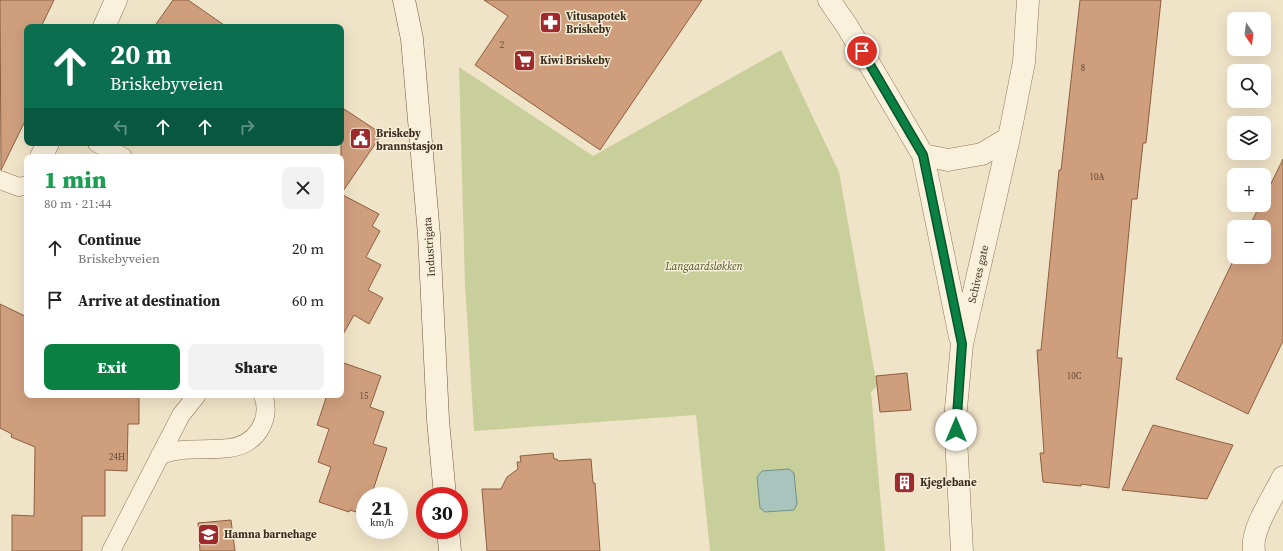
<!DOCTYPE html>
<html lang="en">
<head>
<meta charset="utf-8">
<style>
  :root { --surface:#fff; --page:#f2f2f2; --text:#222; --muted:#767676; --accent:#0b8043 }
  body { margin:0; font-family:"Source Serif 4",serif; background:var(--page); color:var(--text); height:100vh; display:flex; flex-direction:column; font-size:15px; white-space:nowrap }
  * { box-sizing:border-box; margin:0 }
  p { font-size:13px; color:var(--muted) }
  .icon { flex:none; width:22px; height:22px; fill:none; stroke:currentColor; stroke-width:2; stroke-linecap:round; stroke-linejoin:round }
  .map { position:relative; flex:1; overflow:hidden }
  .side { position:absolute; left:24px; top:154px; width:320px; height:244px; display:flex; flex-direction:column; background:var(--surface); border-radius:8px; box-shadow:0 4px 16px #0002 }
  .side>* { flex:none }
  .top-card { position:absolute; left:24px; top:24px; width:320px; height:122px; border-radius:8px; box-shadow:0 4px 16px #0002; background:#0b6e4f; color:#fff; overflow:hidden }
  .needle { width:26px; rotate:166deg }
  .fabs { position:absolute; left:1227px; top:12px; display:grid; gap:8px }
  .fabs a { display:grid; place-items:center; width:44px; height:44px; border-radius:8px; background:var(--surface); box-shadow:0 4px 16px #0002; font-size:20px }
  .speed { position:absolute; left:356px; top:487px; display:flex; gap:8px; font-size:20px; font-weight:700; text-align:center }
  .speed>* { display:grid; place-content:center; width:52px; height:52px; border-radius:50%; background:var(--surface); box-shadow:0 4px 16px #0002; line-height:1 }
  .speed small { font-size:10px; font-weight:400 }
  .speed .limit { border:6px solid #d22; background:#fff; color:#111 }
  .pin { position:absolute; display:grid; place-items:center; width:34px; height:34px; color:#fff; margin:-17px; border:2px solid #fff; border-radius:50%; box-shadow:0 1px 4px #0007 }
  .me { position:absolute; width:44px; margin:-22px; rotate:0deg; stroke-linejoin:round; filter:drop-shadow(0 0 3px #0008) }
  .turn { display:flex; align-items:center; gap:14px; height:84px; padding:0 20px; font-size:18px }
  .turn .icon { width:52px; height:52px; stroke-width:2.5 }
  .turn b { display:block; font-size:28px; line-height:34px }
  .lanes { display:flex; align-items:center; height:38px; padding:0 20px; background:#0003; justify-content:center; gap:20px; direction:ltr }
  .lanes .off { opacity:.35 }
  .round { display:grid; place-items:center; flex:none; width:42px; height:42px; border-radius:8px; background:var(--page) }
  .summary { display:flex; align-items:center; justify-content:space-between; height:68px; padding:0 20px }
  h1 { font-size:24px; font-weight:800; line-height:30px; color:#1e9e55 }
  .primary-button { display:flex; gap:8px; margin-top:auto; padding:8px 20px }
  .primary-button a { flex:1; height:46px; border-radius:8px; background:var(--accent); color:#fff; font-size:16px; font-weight:800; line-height:46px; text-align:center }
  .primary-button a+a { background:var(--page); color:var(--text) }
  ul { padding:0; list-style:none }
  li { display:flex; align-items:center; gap:12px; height:52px; padding:0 20px }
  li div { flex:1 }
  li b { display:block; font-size:15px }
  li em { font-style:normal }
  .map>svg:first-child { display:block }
  .green { fill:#c9cf9b }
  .water { fill:#a9c4bc; stroke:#6f938a }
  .building { fill:#cf9f7d; stroke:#8d5f41 }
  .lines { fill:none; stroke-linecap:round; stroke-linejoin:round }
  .lane-casing { stroke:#8d765c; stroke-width:19 }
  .street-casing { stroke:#8d765c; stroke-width:23 }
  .secondary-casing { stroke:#6f573f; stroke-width:23 }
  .lane { stroke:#faf1dc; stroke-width:18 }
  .street { stroke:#faf1dc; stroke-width:22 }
  .secondary { stroke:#faf1dc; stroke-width:22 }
  .route-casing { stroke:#07532c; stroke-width:10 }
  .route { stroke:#0b8043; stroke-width:7 }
  .labels { text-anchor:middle; stroke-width:3; stroke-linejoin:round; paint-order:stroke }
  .number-label { font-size:9px; fill:#624a37 }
  .poi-label { font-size:11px; font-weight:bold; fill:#3d2e20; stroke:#f7eed8; text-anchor:start }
  .street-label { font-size:11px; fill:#3d2e20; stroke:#f7eed8 }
  .park-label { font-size:11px; font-style:italic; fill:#4d5a26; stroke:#f7eed8 }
</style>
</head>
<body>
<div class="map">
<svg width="1283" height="551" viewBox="0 0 1283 551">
  <rect width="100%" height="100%" fill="#f0e4c8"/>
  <!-- green -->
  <path class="green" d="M 781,50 L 839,172 L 877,386 L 871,392 L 885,551 L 710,551 L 696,415 L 474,431 L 465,285 L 459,67 L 593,156 Z"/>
  <!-- water -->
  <path class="water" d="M 789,469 L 794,473 L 797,504 L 794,510 L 765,512 L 760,508 L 757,477 L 762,471 Z"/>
  <!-- building -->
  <path class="building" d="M 0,0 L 54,0 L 41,27 L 27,27 L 27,117 L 1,170 Z
    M 173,0 L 188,0 L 227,27 L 154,27 Z
    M 484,0 L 702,0 L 600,150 L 475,65 L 508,16 Z
    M 1080,0 L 1161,0 L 1146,143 L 1143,143 L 1137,199 L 1132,199 L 1117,358 L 1122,358 L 1109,488 L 1081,484 L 1081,486 L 1043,482 L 1040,453 L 1044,453 L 1037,350 L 1041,350 L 1059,170 L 1061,170 Z
    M 341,107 L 382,134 L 341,194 L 379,214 L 372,226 L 380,231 L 366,257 L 381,265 L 368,290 L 383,298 L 369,324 L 354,315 L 341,338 Z
    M 1283,159 L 1283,341 L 1248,414 L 1176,379 L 1235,257 L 1264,257 L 1264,227 L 1249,227 L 1259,207 L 1264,205 L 1264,198 Z
    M 0,304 L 27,317 L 27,395 L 139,395 L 139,424 L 128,424 L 127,471 L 105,470 L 105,516 L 82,516 L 82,551 L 12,551 L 12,515 L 34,516 L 35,447 L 11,437 L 12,434 L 0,428 Z
    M 341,362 L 381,376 L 370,407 L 384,412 L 373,444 L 387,448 L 371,496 L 365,496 L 365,515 L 350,510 L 349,512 L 319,502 L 331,467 L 318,462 L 329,429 L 317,425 L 327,395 L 341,395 Z
    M 907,373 L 911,410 L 880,412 L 876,376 Z
    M 1153,425 L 1233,445 L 1207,499 L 1122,490 Z
    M 553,453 L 554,459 L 557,459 L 558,461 L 591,459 L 593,483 L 595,483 L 600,551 L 487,551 L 482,489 L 501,489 L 507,477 L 518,469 L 517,462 L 521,462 L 520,456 Z
    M 231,520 L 235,551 L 200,551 L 198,523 Z"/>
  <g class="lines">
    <defs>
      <path id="lane" d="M 97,143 L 123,157
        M 0,180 L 19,187 L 27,185
        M 160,455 C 184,446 205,451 229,448 C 256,445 272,420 263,395
        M 111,551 L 181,415 L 197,395"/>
      <path id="street" d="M 829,0 L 847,26 L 923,155 L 960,337
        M 104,27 L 116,0
        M 923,155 L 948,160 L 982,154 L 1009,138
        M 41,157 L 48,143
        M 962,551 L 955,419 L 962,344 L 1009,138 L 1024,62 L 1028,0
        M 1254,551 C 1250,530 1274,496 1283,477"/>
      <path id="secondary" d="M 404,0 L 412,39 L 429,235 L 438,420 L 445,496
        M 448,530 L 450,551"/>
    </defs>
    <!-- lane casing -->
    <use href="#lane" class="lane-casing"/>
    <!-- street casing -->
    <use href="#street" class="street-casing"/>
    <!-- secondary casing -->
    <use href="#secondary" class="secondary-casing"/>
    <!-- lane -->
    <use href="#lane" class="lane"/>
    <!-- street -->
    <use href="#street" class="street"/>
    <!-- secondary -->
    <use href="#secondary" class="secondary"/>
  </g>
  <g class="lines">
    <defs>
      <path id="route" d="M 862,51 L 923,155 L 962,344 L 956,430"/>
    </defs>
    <!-- route casing -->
    <use href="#route" class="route-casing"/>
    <!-- route -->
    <use href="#route" class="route"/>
  </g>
  <!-- icons -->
  <defs>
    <symbol id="pharmacy-square" viewBox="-11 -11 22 22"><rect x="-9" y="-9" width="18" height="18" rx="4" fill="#9e2a2b" stroke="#f7eed8"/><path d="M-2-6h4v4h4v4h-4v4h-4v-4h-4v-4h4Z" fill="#fff"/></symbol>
    <symbol id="supermarket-square" viewBox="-11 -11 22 22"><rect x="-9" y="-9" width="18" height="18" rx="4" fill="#9e2a2b" stroke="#f7eed8"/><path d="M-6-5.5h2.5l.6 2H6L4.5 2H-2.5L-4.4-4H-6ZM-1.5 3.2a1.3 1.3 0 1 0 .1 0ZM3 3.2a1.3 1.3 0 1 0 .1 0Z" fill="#fff"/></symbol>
    <symbol id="civic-square" viewBox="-11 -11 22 22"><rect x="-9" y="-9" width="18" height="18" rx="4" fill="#9e2a2b" stroke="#f7eed8"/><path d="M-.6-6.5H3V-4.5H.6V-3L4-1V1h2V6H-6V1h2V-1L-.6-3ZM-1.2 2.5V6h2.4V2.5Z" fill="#fff"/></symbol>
    <symbol id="building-square" viewBox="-11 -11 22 22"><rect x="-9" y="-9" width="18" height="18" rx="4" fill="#9e2a2b" stroke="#f7eed8"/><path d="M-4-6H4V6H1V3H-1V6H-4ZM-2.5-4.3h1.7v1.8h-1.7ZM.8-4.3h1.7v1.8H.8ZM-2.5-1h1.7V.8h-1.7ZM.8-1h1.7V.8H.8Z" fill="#fff"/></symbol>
    <symbol id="school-square" viewBox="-11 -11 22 22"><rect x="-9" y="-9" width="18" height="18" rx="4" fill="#9e2a2b" stroke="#f7eed8"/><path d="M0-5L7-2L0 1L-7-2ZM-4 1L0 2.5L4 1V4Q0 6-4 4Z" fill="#fff"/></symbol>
  </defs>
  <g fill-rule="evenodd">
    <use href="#pharmacy-square" x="538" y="10" width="25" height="25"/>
    <use href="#supermarket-square" x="512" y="48" width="25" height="25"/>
    <use href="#civic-square" x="348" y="126" width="25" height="25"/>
    <use href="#building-square" x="892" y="470" width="25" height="25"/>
    <use href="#school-square" x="196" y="522" width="25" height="25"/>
  </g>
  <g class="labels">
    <!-- number labels -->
    <g class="number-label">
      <text x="502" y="48">2</text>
      <text x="1083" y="71">8</text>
      <text x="1097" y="180">10A</text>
      <text x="1074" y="379">10C</text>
      <text x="364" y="399">15</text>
      <text x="117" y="460">24H</text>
    </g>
    <!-- poi labels -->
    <g class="poi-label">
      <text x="566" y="20">Vitusapotek<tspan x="566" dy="13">Briskeby</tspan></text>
      <text x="540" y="64">Kiwi Briskeby</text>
      <text x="376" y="137">Briskeby<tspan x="376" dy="13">brannstasjon</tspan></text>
      <text x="920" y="486">Kjeglebane</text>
      <text x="224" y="538">Hamna barnehage</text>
    </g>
    <!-- street labels -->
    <g class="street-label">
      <text transform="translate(429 247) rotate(-94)" y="4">Industrigata</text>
      <text transform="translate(978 274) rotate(-77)" y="4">Schives gate</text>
    </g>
    <!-- park labels -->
    <g class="park-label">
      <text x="704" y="270">Langaardsløkken</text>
    </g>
  </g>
</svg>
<div class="fabs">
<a><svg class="needle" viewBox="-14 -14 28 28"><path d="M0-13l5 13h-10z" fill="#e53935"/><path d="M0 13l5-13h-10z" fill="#767676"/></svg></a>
<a><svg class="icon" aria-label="search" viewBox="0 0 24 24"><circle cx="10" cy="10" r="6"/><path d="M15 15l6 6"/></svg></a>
<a><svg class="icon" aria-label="layers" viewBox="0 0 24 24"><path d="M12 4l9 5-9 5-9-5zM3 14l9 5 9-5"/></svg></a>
<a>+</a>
<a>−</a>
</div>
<div class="speed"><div>21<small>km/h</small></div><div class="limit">30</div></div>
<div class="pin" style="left:862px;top:51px;background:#d93025"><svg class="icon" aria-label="arrive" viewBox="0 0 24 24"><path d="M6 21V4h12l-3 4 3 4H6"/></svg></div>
<svg class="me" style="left:956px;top:430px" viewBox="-20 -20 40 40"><circle r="19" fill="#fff"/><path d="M0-13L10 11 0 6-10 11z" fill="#0b8043"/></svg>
<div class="top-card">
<div class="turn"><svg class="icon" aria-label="ahead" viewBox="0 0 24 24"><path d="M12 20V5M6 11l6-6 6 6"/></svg><div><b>20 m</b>Briskebyveien</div></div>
<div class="lanes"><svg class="icon off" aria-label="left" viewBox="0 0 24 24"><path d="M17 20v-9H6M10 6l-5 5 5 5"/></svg><svg class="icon" aria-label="ahead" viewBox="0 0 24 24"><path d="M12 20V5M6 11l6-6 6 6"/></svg><svg class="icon" aria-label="ahead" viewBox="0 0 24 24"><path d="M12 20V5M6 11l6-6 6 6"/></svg><svg class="icon off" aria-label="right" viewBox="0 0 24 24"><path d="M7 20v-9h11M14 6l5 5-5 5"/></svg></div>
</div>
<section class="side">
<div class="summary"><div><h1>1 min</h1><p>80 m · 21:44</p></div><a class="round"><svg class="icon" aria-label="close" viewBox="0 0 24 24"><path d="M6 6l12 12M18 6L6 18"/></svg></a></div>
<ul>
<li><svg class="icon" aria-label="ahead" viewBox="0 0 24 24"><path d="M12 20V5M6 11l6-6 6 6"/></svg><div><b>Continue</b><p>Briskebyveien</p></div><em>20 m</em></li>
<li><svg class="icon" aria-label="arrive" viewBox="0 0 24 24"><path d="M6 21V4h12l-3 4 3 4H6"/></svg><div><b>Arrive at destination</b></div><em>60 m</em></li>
</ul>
<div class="primary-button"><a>Exit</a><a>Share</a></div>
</section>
</div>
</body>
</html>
